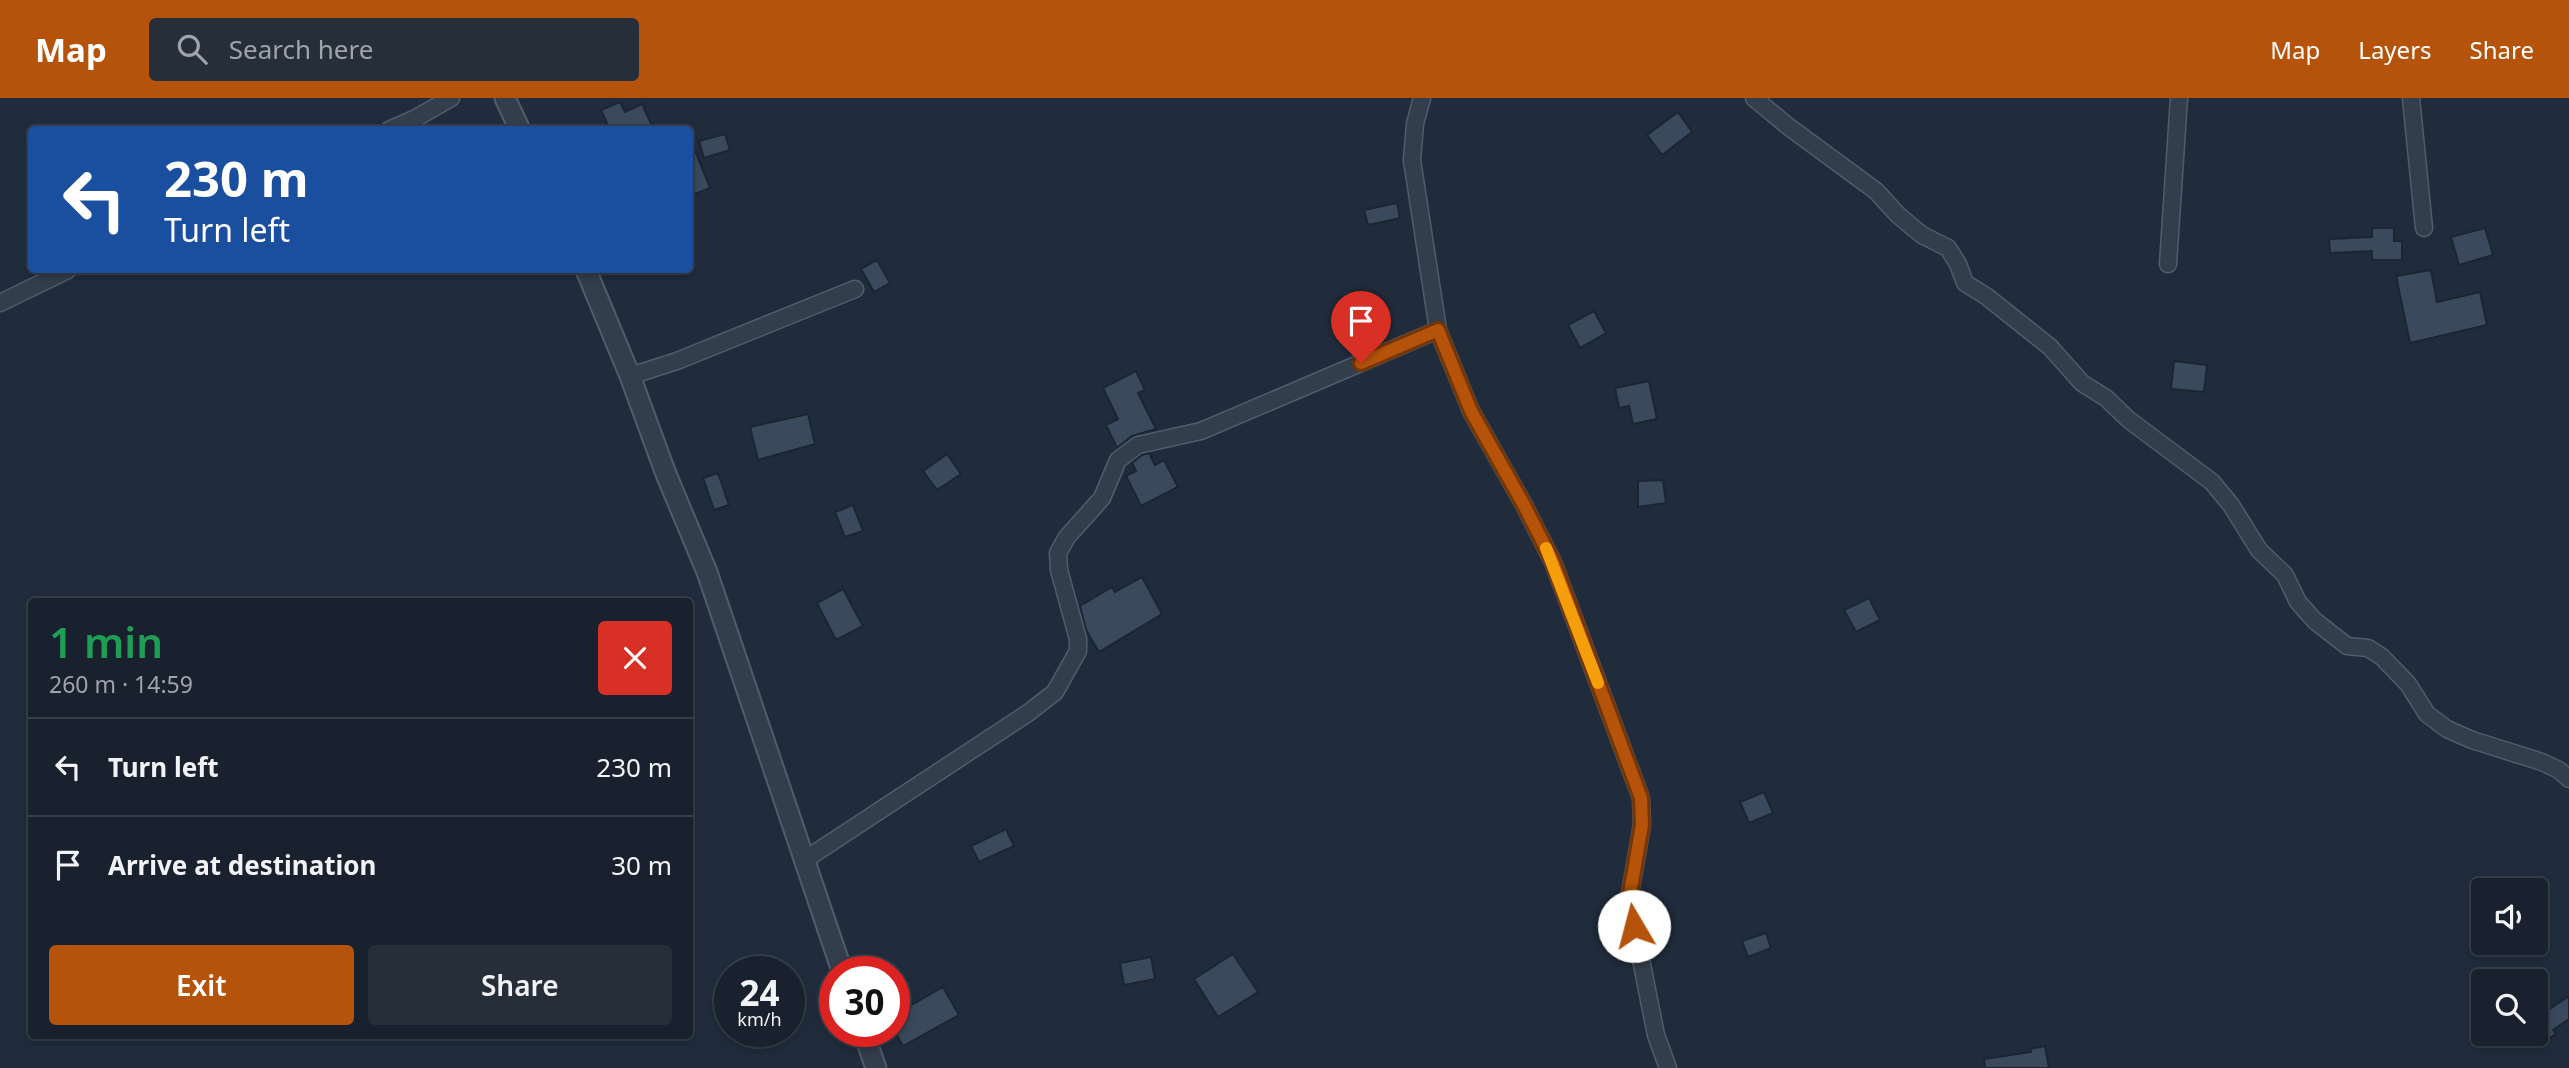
<!DOCTYPE html>
<html lang="en">
<head>
<meta charset="utf-8">
<style>
  :root { --surface:#18212d; --page:#252e39; --text:#f1f3f6; --muted:#9fa3aa; --line:#363e49; --accent:#b45309 }
  body { margin:0; font-family:"Noto Sans",sans-serif; background:var(--page); color:var(--text); height:100vh; display:flex; flex-direction:column; font-size:26px; white-space:nowrap }
  * { box-sizing:border-box; margin:0 }
  p { font-size:23px; color:var(--muted) }
  .icon { flex:none; width:38px; height:38px; fill:none; stroke:currentColor; stroke-width:2; stroke-linecap:round; stroke-linejoin:round }
  .map { position:relative; flex:1; overflow:hidden }
  .side { position:absolute; left:28px; top:500px; width:665px; height:441px; display:flex; flex-direction:column; background:var(--surface); border-radius:7px; box-shadow:0 4px 10px #0003,0 0 0 2px var(--line) }
  .side>* { flex:none }
  .banner { position:absolute; left:28px; top:28px; width:665px; height:147px; border-radius:7px; box-shadow:0 4px 10px #0003,0 0 0 2px var(--line); background:#1a4fa0; color:#fff; overflow:hidden }
  .fabs { position:absolute; left:2471px; top:780px; display:grid; gap:14px }
  .fabs a { display:grid; place-items:center; width:77px; height:77px; border-radius:7px; background:var(--surface); box-shadow:0 4px 10px #0003,0 0 0 2px var(--line); font-size:35px }
  .speed { position:absolute; left:714px; top:858px; display:flex; gap:14px; font-size:35px; font-weight:700; text-align:center }
  .speed>* { display:grid; place-content:center; width:91px; height:91px; border-radius:50%; background:var(--surface); box-shadow:0 4px 10px #0003,0 0 0 2px var(--line); line-height:1 }
  .speed small { font-size:18px; font-weight:400 }
  .speed .limit { border:10px solid #d22; background:#fff; color:#111 }
  .pin { position:absolute; display:grid; place-items:center; width:60px; height:60px; color:#fff; margin:-72px -30px; border-radius:50% 50% 50% 0; rotate:-45deg; box-shadow:0 0 7px #0007 }
  .pin .icon { rotate:45deg }
  .me { position:absolute; width:77px; margin:-38px; rotate:352deg; stroke-linejoin:round; filter:drop-shadow(0 0 5px #0008) }
  .turn { display:flex; align-items:center; gap:24px; height:147px; padding:0 21px; font-size:32px }
  .turn .icon { width:91px; height:91px; stroke-width:2.5 }
  .turn b { display:block; font-size:49px; line-height:60px }
  .round { display:grid; place-items:center; flex:none; width:74px; height:74px; border-radius:7px; background:var(--page) }
  .headline { display:flex; align-items:center; justify-content:space-between; height:119px; padding:0 21px }
  h1 { font-size:42px; font-weight:600; line-height:52px; color:#1e9e55 }
  .action { display:flex; gap:14px; margin-top:auto; padding:14px 21px }
  .action a { flex:1; height:80px; border-radius:7px; background:var(--accent); color:#fff; font-size:28px; font-weight:600; line-height:80px; text-align:center }
  .action a+a { background:var(--page); color:var(--text) }
  ul { padding:0; list-style:none }
  li { display:flex; align-items:center; gap:21px; height:98px; padding:0 21px; border-top:2px solid var(--line) }
  li div { flex:1 }
  li b { display:block; font-size:26px }
  li em { font-style:normal }
  header { display:flex; align-items:center; gap:42px; box-sizing:border-box; height:98px; padding:0 35px; background:var(--accent); color:#fff }
  header strong { font-size:33px }
  nav { display:flex; gap:38px; margin-inline-start:auto; font-size:24px }
  .search { width:490px; height:63px; background:var(--page); display:flex; align-items:center; gap:18px; box-sizing:border-box; padding:0 24px; border-radius:7px; color:var(--muted); font-size:26px }
  .map>svg:first-child { display:block }
  .building { fill:#3b495c; stroke:#1b2533; stroke-width:2 }
  .lines { fill:none; stroke-linecap:round; stroke-linejoin:round }
  .minor-casing { stroke:#515c6a; stroke-width:19 }
  .tertiary-casing { stroke:#515c6a; stroke-width:23 }
  .minor { stroke:#333e4c; stroke-width:16 }
  .tertiary { stroke:#333e4c; stroke-width:19 }
  .route-casing { stroke:#753606; stroke-width:18 }
  .route { stroke:#b45309; stroke-width:12 }
  .slow { stroke:#f59e0b; stroke-width:12 }
</style>
</head>
<body>
<header>
<strong>Map</strong>
<div class="search"><svg class="icon" aria-label="search" viewBox="0 0 24 24"><circle cx="10" cy="10" r="6"/><path d="M15 15l6 6"/></svg>Search here</div>
<nav><a>Map</a><a>Layers</a><a>Share</a></nav>
</header>
<div class="map">
<svg width="2569" height="970" viewBox="0 0 2569 970">
  <rect width="100%" height="100%" fill="#202c3c"/>
  <!-- building -->
  <path class="building" d="M 620,4 L 625,14 L 642,6 L 654,32 L 610,32 L 601,12 Z
    M 1678,14 L 1692,34 L 1662,57 L 1647,37 Z
    M 725,36 L 730,52 L 704,60 L 699,43 Z
    M 690,40 L 710,90 L 690,98 Z
    M 1397,105 L 1400,120 L 1368,127 L 1364,112 Z
    M 2372,130 L 2394,130 L 2394,143 L 2402,143 L 2402,162 L 2372,162 L 2372,153 L 2330,155 L 2329,141 L 2372,139 Z
    M 2485,130 L 2493,157 L 2459,167 L 2451,139 Z
    M 877,162 L 890,185 L 874,194 L 861,171 Z
    M 2431,172 L 2437,204 L 2480,194 L 2487,227 L 2410,245 L 2396,178 Z
    M 1594,213 L 1606,235 L 1580,250 L 1568,227 Z
    M 2174,263 L 2207,267 L 2204,294 L 2171,291 Z
    M 1136,273 L 1145,292 L 1138,295 L 1156,331 L 1132,338 L 1117,350 L 1106,327 L 1118,321 L 1103,290 Z
    M 1649,283 L 1657,321 L 1633,326 L 1629,308 L 1619,310 L 1615,290 Z
    M 808,316 L 815,346 L 758,362 L 750,329 Z
    M 1149,355 L 1155,367 L 1164,362 L 1178,389 L 1141,408 L 1126,378 L 1136,373 L 1132,365 L 1142,357 Z
    M 947,356 L 961,376 L 937,392 L 923,373 Z
    M 718,375 L 729,407 L 714,412 L 703,380 Z
    M 1663,382 L 1666,405 L 1638,409 L 1638,383 Z
    M 853,407 L 863,433 L 845,439 L 835,414 Z
    M 1142,479 L 1162,516 L 1099,554 L 1086,532 L 1080,508 L 1112,489 L 1115,494 Z
    M 843,491 L 863,528 L 836,542 L 817,505 Z
    M 1869,500 L 1880,522 L 1856,534 L 1844,512 Z
    M 1764,694 L 1773,715 L 1749,725 L 1740,704 Z
    M 1006,731 L 1014,748 L 979,764 L 971,748 Z
    M 1766,835 L 1771,850 L 1748,859 L 1742,843 Z
    M 1233,856 L 1258,894 L 1218,919 L 1194,881 Z
    M 1151,859 L 1155,881 L 1124,887 L 1120,865 Z
    M 943,889 L 959,917 L 903,948 L 894,932 L 894,917 Z
    M 2569,898 L 2569,921 L 2553,932 L 2556,936 L 2541,945 L 2536,937 L 2536,920 Z
    M 2045,948 L 2049,970 L 1985,970 L 1984,961 L 2031,954 L 2030,951 Z"/>
  <g class="lines">
    <defs>
      <path id="minor" d="M 1422,0 L 1415,26 L 1412,62 L 1438,232 L 1471,313 L 1524,407 L 1553,464 L 1641,700 L 1642,727 L 1629,801 L 1656,937 L 1668,970
        M 1754,0 L 1789,29 L 1876,93 L 1898,117 L 1922,137 L 1948,150 L 1958,166 L 1965,185 L 1986,198 L 2050,249 L 2082,285 L 2106,300 L 2129,322 L 2212,384 L 2231,407 L 2259,452 L 2285,477 L 2298,504 L 2315,523 L 2347,548 L 2368,550 L 2382,559 L 2408,586 L 2427,616 L 2447,631 L 2472,642 L 2542,664 L 2559,672 L 2569,681
        M 2411,0 L 2424,130
        M 389,32 L 416,20 L 451,0
        M 2168,166 L 2179,0
        M 0,205 L 68,172
        M 630,278 L 677,263 L 855,191
        M 803,763 L 1028,615 L 1055,594 L 1078,553 L 1078,541 L 1059,472 L 1058,455 L 1067,439 L 1102,400 L 1118,362 L 1138,347 L 1201,333 L 1438,232"/>
      <path id="tertiary" d="M 505,0 L 520,32
        M 586,172 L 630,278 L 666,376 L 707,474 L 842,873
        M 863,933 L 876,970"/>
    </defs>
    <!-- minor casing -->
    <use href="#minor" class="minor-casing"/>
    <!-- tertiary casing -->
    <use href="#tertiary" class="tertiary-casing"/>
    <!-- minor -->
    <use href="#minor" class="minor"/>
    <!-- tertiary -->
    <use href="#tertiary" class="tertiary"/>
  </g>
  <g class="lines">
    <defs>
      <path id="route" d="M 1361,265 L 1438,232 L 1471,313 L 1524,407 L 1553,464 L 1641,700 L 1642,727 L 1629,801 L 1634,828"/>
    </defs>
    <!-- route casing -->
    <use href="#route" class="route-casing"/>
    <!-- route -->
    <use href="#route" class="route"/>
    <!-- slow -->
    <path class="slow" d="M 1546,450 L 1598,585"/>
  </g>
</svg>
<div class="fabs">
<a><svg class="icon" aria-label="sound" viewBox="0 0 24 24"><path d="M4 9h4l5-4v14l-5-4H4zM17 9q2 3 0 6"/></svg></a>
<a><svg class="icon" aria-label="search" viewBox="0 0 24 24"><circle cx="10" cy="10" r="6"/><path d="M15 15l6 6"/></svg></a>
</div>
<div class="speed"><div>24<small>km/h</small></div><div class="limit">30</div></div>
<div class="pin" style="left:1361px;top:265px;background:#d93025"><svg class="icon" aria-label="arrive" viewBox="0 0 24 24"><path d="M6 21V4h12l-3 4 3 4H6"/></svg></div>
<svg class="me" style="left:1634px;top:828px" viewBox="-20 -20 40 40"><circle r="19" fill="#fff"/><path d="M0-13L10 11 0 6-10 11z" fill="#b45309"/></svg>
<div class="banner">
<div class="turn"><svg class="icon" aria-label="left" viewBox="0 0 24 24"><path d="M17 20v-9H6M10 6l-5 5 5 5"/></svg><div><b>230 m</b>Turn left</div></div>
</div>
<section class="side">
<div class="headline"><div><h1>1 min</h1><p>260 m · 14:59</p></div><a class="round" style="background:#d93025;color:#fff"><svg class="icon" aria-label="close" viewBox="0 0 24 24"><path d="M6 6l12 12M18 6L6 18"/></svg></a></div>
<ul>
<li><svg class="icon" aria-label="left" viewBox="0 0 24 24"><path d="M17 20v-9H6M10 6l-5 5 5 5"/></svg><div><b>Turn left</b></div><em>230 m</em></li>
<li><svg class="icon" aria-label="arrive" viewBox="0 0 24 24"><path d="M6 21V4h12l-3 4 3 4H6"/></svg><div><b>Arrive at destination</b></div><em>30 m</em></li>
</ul>
<div class="action"><a>Exit</a><a>Share</a></div>
</section>
</div>
</body>
</html>
